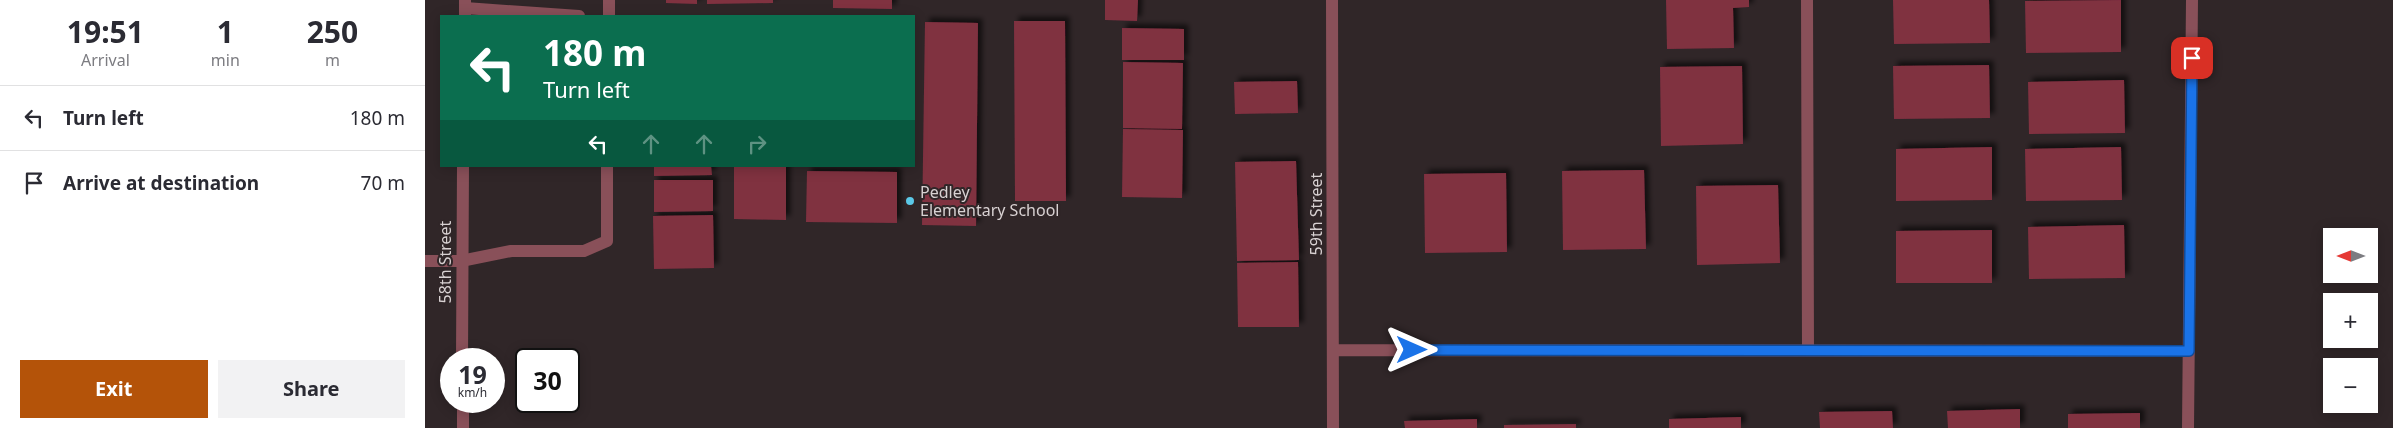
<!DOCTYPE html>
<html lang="en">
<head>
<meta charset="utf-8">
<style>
  :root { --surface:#fff; --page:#f2f2f3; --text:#2b2b33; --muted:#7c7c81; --line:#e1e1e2; --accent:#b45309 }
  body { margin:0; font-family:"Noto Sans",sans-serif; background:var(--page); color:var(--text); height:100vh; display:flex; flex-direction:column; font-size:19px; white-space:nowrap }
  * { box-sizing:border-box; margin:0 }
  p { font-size:16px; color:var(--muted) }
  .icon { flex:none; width:28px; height:28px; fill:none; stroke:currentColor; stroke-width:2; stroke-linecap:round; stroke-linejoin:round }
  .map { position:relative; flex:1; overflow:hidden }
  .sheet { display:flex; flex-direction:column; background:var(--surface); width:425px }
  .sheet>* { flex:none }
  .guide { position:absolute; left:15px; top:15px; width:475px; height:152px; border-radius:0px; box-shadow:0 2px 12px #0003; background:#0b6e4f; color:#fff; overflow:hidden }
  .needle { width:32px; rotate:270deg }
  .tools { position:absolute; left:1898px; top:228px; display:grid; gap:10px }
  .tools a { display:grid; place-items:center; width:55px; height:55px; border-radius:0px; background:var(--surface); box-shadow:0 2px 12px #0003; font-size:25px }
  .speed { position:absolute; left:15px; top:348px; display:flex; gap:10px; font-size:25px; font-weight:700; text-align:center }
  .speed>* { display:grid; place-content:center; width:65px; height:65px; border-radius:50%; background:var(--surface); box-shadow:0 2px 12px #0003; line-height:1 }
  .speed small { font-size:12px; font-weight:400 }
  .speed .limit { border:2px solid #111; border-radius:8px; background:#fff; color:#111 }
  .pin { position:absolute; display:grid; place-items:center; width:42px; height:42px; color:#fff; margin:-21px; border-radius:10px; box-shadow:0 2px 8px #0006 }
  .me { position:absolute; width:55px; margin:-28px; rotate:90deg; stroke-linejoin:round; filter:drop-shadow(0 0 4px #0008) }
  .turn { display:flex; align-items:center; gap:18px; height:105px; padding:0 20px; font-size:22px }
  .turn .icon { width:65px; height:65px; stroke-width:2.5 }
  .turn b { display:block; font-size:35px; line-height:42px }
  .lanes { display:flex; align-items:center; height:48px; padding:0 20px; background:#0003; justify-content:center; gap:25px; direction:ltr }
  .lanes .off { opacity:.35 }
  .eta { display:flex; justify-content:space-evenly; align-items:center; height:85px; text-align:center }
  .eta b { font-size:30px; font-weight:700; line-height:35px }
  .cta { display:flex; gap:10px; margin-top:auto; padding:10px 20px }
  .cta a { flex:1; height:58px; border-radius:0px; background:var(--accent); color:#fff; font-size:20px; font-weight:700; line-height:58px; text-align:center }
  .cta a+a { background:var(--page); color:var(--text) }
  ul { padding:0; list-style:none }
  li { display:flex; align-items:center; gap:15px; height:65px; padding:0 20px; border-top:1px solid var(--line) }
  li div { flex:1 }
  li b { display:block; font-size:19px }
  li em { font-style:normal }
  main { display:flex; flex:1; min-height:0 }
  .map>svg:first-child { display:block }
  .building { fill:#803041; filter:url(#shadow) }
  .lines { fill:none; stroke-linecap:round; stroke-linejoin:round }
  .lane { stroke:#895059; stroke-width:12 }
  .street { stroke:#895059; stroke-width:12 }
  .route-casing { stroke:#114b97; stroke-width:12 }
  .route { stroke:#1a73e8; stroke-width:9 }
  .poi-dot { fill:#5bc8e7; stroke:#302628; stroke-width:2 }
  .labels { text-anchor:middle; stroke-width:4; stroke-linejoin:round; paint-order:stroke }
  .poi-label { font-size:16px; fill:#d8d1d2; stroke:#302628; text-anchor:start }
  .street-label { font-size:16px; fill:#d8d1d2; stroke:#302628 }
</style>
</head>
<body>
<main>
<section class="sheet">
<div class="eta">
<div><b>19:51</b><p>Arrival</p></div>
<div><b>1</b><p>min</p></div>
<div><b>250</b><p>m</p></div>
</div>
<ul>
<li><svg class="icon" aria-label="left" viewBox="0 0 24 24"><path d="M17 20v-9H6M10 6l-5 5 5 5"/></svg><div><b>Turn left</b></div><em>180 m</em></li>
<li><svg class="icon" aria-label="arrive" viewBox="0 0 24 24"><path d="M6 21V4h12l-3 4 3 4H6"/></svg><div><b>Arrive at destination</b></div><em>70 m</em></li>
</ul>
<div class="cta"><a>Exit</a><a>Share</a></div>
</section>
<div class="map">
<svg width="1968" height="428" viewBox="0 0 1968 428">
  <defs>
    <filter id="shadow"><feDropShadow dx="4.5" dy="-4.5" stdDeviation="2.5" flood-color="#0009"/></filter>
  </defs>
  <rect width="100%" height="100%" fill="#302628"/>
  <!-- building -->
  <path class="building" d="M 241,0 L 272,0 L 272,4 L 241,3 Z
    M 282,0 L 348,0 L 348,3 L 282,4 Z
    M 408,0 L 467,0 L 467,9 L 408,8 Z
    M 680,0 L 713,0 L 712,21 L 680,20 Z
    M 1241,0 L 1324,0 L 1324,7 L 1308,8 L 1309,48 L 1242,49 Z
    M 1468,0 L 1564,0 L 1565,43 L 1469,44 Z
    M 1696,0 L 1696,52 L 1601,53 L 1600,1 Z
    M 589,21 L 640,21 L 641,201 L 590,201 Z
    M 500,22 L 553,23 L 551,226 L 497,225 Z
    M 697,28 L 759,29 L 759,60 L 697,60 Z
    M 698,62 L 758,63 L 757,129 L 698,128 Z
    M 1564,65 L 1565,118 L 1469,119 L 1468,66 Z
    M 1317,66 L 1318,144 L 1236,146 L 1235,67 Z
    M 1699,80 L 1700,133 L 1604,134 L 1603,82 Z
    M 872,81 L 873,113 L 810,114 L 809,82 Z
    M 698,129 L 758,130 L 757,198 L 697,197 Z
    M 1567,147 L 1567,200 L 1471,201 L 1471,149 Z
    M 1696,147 L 1697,200 L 1601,201 L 1600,149 Z
    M 871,161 L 874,260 L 812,261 L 810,162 Z
    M 229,166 L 286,166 L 287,175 L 229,176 Z
    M 309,166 L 361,166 L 361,220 L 309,219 Z
    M 1219,170 L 1221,249 L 1138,250 L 1137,171 Z
    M 382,171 L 472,172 L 472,223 L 381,222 Z
    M 1081,173 L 1082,252 L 1000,253 L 999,174 Z
    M 229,180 L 288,180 L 288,211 L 229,212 Z
    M 1353,185 L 1355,263 L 1272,265 L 1271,186 Z
    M 288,215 L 289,268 L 229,269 L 228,216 Z
    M 1699,225 L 1700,278 L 1604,279 L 1603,227 Z
    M 1567,230 L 1567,283 L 1471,283 L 1471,231 Z
    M 873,262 L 874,327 L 813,327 L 812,263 Z
    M 1595,409 L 1595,428 L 1523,428 L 1522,411 Z
    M 1467,411 L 1468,428 L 1395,428 L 1394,412 Z
    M 1715,413 L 1715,428 L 1643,428 L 1643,414 Z
    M 1316,417 L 1316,428 L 1244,428 L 1244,419 Z
    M 1052,419 L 1052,428 L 980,428 L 979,421 Z
    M 1151,424 L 1151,428 L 1079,428 L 1079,425 Z"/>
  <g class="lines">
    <!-- lane -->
    <path class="lane" d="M 184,0 L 184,16
      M 40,8 L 154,16
      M 36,261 L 86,251 L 159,251 L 182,241 L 182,166"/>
    <!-- street -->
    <path class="street" d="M 907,0 L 908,428
      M 1382,0 L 1383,350
      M 40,16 L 40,0
      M 0,261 L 36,261
      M 908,350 L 1764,351
      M 37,359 L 38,166
      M 38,401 L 38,428
      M 1763,428 L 1767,0"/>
  </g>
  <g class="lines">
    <defs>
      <path id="route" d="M 987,350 L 1764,351 L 1767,58"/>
    </defs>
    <!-- route casing -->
    <use href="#route" class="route-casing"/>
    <!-- route -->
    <use href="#route" class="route"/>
  </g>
  <!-- markers -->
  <circle class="poi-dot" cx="485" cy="201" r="5"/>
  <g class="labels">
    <!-- poi labels -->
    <g class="poi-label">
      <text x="495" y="198">Pedley<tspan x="495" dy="18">Elementary School</tspan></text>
    </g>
    <!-- street labels -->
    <g class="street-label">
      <text transform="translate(891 214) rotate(-90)" y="6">59th Street</text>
      <text transform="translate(20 262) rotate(-90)" y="6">58th Street</text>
    </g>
  </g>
</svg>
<div class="tools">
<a><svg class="needle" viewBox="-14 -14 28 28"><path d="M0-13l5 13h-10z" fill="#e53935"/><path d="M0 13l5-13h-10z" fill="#7c7c81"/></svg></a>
<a>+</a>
<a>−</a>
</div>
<div class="speed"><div>19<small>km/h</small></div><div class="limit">30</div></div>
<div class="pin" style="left:1767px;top:58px;background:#d93025"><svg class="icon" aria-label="arrive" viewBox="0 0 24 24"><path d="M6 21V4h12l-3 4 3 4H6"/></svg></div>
<svg class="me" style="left:987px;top:350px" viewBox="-20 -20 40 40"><path d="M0-17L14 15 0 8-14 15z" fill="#1a73e8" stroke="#fff" stroke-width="4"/></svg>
<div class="guide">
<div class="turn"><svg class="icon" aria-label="left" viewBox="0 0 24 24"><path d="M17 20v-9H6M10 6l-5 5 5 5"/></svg><div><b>180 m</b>Turn left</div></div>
<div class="lanes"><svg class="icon" aria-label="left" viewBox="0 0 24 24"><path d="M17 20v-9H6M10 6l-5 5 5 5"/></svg><svg class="icon off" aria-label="ahead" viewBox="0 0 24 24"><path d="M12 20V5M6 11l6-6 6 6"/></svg><svg class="icon off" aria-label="ahead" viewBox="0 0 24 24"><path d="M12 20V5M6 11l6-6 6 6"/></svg><svg class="icon off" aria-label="right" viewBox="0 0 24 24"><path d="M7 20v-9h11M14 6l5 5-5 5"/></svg></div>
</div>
</div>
</main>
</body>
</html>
